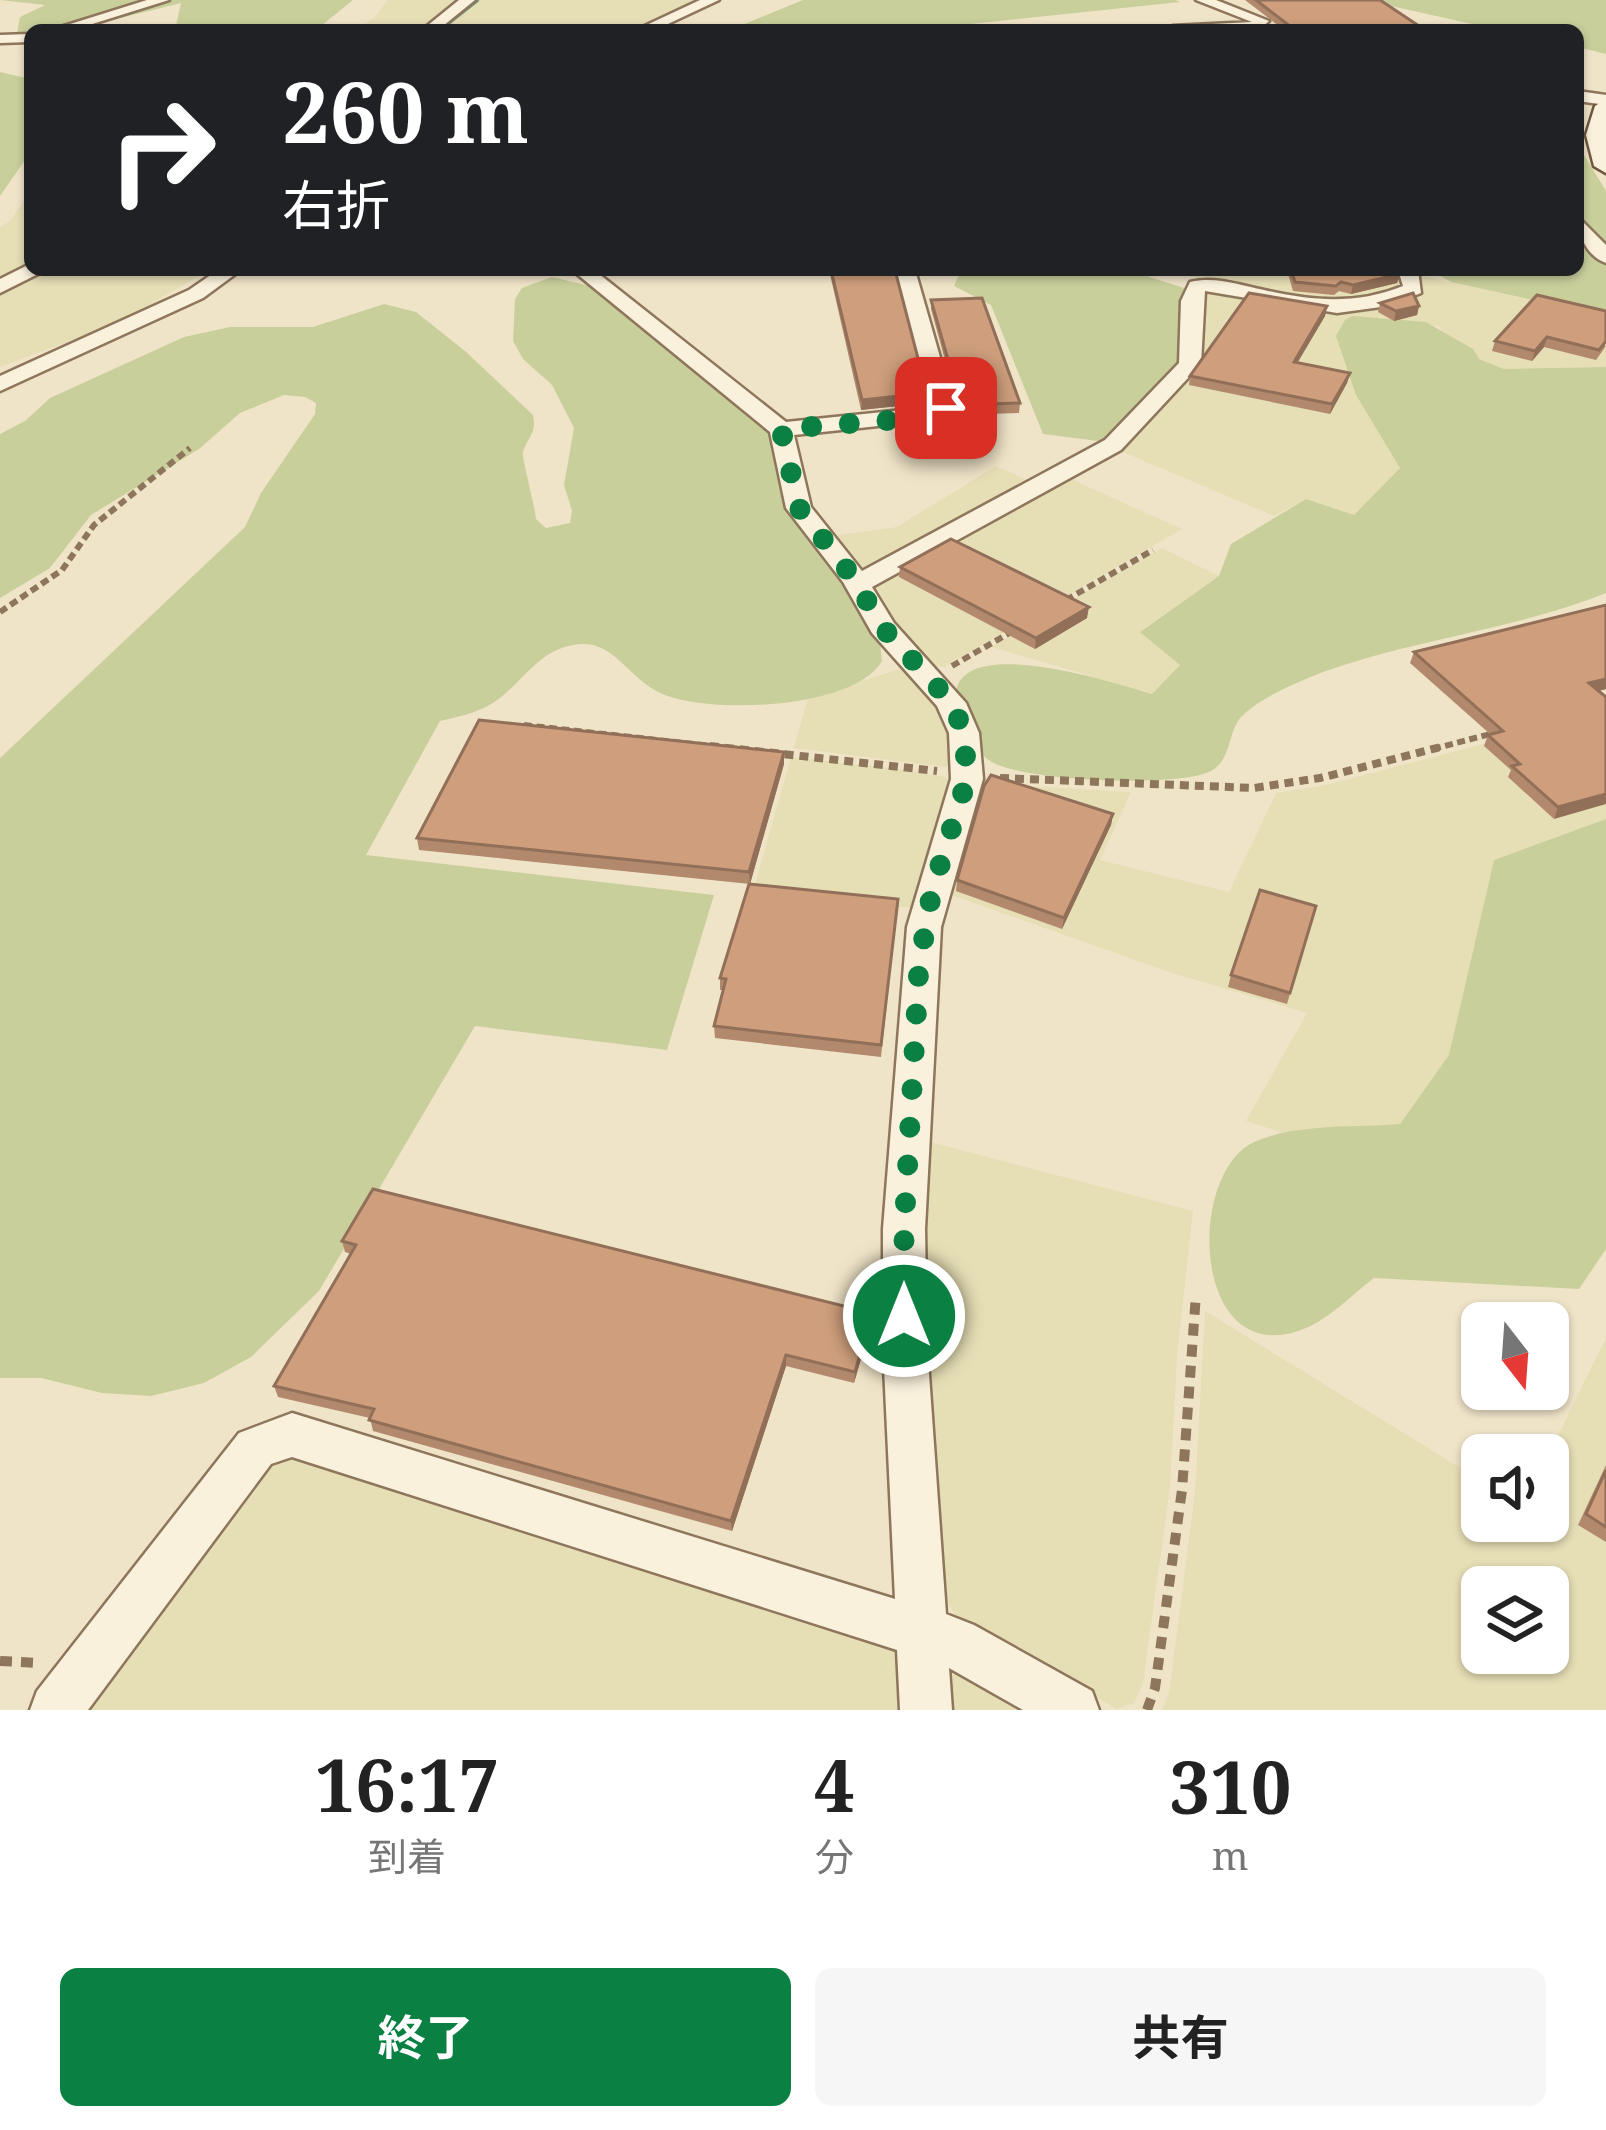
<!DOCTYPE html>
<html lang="ja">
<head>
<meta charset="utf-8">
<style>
  :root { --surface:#fff; --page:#f6f6f6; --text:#222; --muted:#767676; --accent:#0b8043 }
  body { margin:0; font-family:"Noto Serif","Noto Sans JP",serif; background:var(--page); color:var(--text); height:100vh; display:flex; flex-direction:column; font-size:45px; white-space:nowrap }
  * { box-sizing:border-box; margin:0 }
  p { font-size:39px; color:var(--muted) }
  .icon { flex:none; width:66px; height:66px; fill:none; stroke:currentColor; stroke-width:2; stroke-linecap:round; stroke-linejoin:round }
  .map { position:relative; height:1710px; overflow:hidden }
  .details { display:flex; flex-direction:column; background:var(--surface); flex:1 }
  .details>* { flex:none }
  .top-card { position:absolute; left:24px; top:24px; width:1560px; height:252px; border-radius:18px; box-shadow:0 3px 9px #0004; background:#202124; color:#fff; overflow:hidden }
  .needle { width:78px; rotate:163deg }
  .controls { position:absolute; left:1461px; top:1302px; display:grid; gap:24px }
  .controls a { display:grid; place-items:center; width:108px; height:108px; border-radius:18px; background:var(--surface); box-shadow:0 3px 9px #0004; font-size:60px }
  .pin { position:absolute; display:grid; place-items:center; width:102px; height:102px; color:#fff; margin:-51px; border-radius:24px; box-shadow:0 6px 18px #0006 }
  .me { position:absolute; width:132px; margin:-66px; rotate:0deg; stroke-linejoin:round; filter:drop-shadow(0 0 9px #0008) }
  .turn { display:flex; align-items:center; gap:42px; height:252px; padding:0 60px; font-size:54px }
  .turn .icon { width:156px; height:156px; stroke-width:2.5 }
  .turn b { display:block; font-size:84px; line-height:102px }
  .eta { display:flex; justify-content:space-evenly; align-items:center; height:204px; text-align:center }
  .eta b { font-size:72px; font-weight:700; line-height:84px }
  .cta { display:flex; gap:24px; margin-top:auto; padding:24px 60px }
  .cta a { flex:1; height:138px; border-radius:18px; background:var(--accent); color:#fff; font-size:48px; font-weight:700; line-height:138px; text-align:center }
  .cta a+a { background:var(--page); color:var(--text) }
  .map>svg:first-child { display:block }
  .farmland { fill:#e6deb5; fill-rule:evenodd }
  .green { fill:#c9cf9b }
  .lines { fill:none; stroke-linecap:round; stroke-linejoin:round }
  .stream { stroke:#6f938a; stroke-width:6 }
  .street-casing { stroke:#8d765c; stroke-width:5 }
  .secondary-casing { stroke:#6f573f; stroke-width:5 }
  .path-far2 { stroke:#8d765c; stroke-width:6; stroke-dasharray:8 4.5; stroke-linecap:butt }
  .path-far1 { stroke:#8d765c; stroke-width:8; stroke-dasharray:9 6; stroke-linecap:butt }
  .path { stroke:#8d765c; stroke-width:10; stroke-dasharray:12 9; stroke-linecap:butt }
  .street { fill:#faf1dc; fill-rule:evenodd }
  .secondary { fill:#faf1dc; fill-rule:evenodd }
  .wall { fill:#b2896c }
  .shaded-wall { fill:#916f58 }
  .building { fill:#cf9f7d; stroke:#916f58; stroke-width:3 }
  .route { stroke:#0b8043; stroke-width:21; stroke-dasharray:0 37.8 }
</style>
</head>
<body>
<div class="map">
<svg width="1606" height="1710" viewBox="0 0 1606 1710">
  <rect width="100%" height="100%" fill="#f0e4c8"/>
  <!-- farmland -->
  <path class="farmland" d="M 388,0 L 688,0 L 699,1 L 633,30 L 355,30 L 373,19 Z
    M 30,192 L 30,270 L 209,270 L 118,323 L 0,367 L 0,227 L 10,221 Z
    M 1161,270 L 1401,270 L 1407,287 L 1359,304 L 1319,304 Z
    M 1417,275 L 1606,316 L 1606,367 L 1504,369 L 1479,359 L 1437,326 L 1379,317 L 1356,395 L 1401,468 L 1353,516 L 1306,499 L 1274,516 L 1116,449 L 1133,437 L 1197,365 L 1204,288 L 1354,312 L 1414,294 L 1422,285 Z
    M 996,466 L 1032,482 L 865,566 L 857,566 L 833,536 L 897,527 Z
    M 1066,477 L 1182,529 L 944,667 L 935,666 L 893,624 L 872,589 L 875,582 Z
    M 1162,548 L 1219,576 L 1140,631 L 1180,665 L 1152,694 L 992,647 Z
    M 907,667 L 948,719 L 953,763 L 945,767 L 794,748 L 808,697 Z
    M 1606,712 L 1606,819 L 1494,860 L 1449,1056 L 1400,1124 L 1284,1133 L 1246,1121 L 1307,1013 L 1169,972 L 946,893 L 978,788 L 988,784 L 1131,792 L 1100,860 L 1229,892 L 1276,793 L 1326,785 Z
    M 791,757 L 892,768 L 945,777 L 952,784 L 913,908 L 753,892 Z
    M 926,1141 L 1193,1211 L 1177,1357 L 1170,1487 L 1143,1683 L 1134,1703 L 1117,1709 L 958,1619 L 943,1596 L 921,1286 Z
    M 1205,1311 L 1482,1481 L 1482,1521 L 1548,1521 L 1548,1456 L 1606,1338 L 1606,1710 L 1162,1710 L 1169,1694 L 1195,1492 ZM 1482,1587 L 1548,1587 L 1548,1653 L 1482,1653 Z
    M 289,1455 L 890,1645 L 903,1664 L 904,1710 L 81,1710 L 266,1463 Z
    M 960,1670 L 1029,1710 L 948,1710 L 947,1678 Z"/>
  <!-- green -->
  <path class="green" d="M 0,0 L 353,0 L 321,26 L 323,30 L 175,30 L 181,3 L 72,30 L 30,30 L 30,40 L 15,44 L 20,17 L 45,5 Z
    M 803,0 L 1175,0 L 1180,2 L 914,30 L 730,30 Z
    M 1364,0 L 1606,0 L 1606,54 L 1578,47 L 1578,30 L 1499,30 Z
    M 0,72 L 30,79 L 30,153 L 0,196 Z
    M 1578,145 L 1606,191 L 1606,316 L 1451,282 L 1430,270 L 1578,270 Z
    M 961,270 L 1149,270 L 1149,277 L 1184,288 L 1186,294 L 1182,363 L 1106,442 L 1043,434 L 991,305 L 954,286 Z
    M 552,277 L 594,287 L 771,430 L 789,509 L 852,595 L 880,644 L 882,661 C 854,709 714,714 665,695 C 632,683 615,642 582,644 C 542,646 528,676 500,698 C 483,712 461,716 440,721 L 366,855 L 714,895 L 667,1050 L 475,1026 L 319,1291 L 251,1357 L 204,1383 L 151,1396 L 102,1393 L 41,1378 L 0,1378 L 0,758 L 245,527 L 261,493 L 315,414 L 316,403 L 305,397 L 284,395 L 240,413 L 199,449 L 91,515 L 50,568 L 0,598 L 0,434 L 25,421 L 50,398 L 184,337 L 230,327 L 313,327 L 384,304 L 416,312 L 465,351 L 533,415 C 537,434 528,436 523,452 C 521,455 535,506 536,519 L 546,528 L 570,523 L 572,511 L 564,485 L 574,428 L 552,385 L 523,359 L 513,341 L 515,299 L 522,288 Z
    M 1353,316 L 1426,322 L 1473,349 L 1479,359 L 1504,369 L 1606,367 L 1606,593 C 1514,630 1415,639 1323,672 C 1298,682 1261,697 1242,716 C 1227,732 1232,760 1211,771 C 1180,788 1011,782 986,758 C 972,745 972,712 956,692 C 964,634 1116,683 1152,694 L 1180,665 L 1140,632 L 1219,576 L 1231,544 L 1306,499 L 1354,515 L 1400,468 L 1356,395 L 1336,336 L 1345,320 Z
    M 1606,819 L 1606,1249 L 1579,1289 L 1374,1278 C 1350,1296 1327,1322 1298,1331 C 1192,1366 1186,1174 1254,1142 C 1297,1123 1354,1128 1400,1124 L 1449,1055 L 1494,860 Z"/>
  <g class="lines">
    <!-- stream -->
    <path class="stream" d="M 438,30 L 476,0"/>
    <defs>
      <path id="street" d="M 147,0 L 169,0 L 73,30 L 51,30 Z
        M 459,0 L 475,0 L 438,30 L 422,30 Z
        M 700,0 L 719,0 L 655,30 L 636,30 Z
        M 1196,0 L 1216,0 L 1269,21 L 1259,30 L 1166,30 L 1173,26 L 1252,22 Z
        M 30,34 L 30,42 L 0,43 L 0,35 Z
        M 1578,91 L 1606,95 L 1606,105 L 1578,101 Z
        M 1578,217 L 1606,245 L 1606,263 C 1587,256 1578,236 1578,217 Z
        M 30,264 L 30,270 L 41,270 L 38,274 L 0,293 L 0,279 Z
        M 218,270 L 241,270 L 203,298 L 0,391 L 0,376 L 189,290 Z
        M 572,270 L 594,270 L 786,422 L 932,407 L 895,270 L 915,270 L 956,413 L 953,418 L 794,435 L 811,507 L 862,571 L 1105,440 L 1179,363 L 1181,301 L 1190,282 C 1216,276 1239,285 1264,290 C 1312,301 1356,305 1403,286 L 1398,270 L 1418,270 L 1421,293 L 1388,306 L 1337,313 L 1205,291 L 1201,364 L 1121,450 L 872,587 L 894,623 L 966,703 L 979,733 L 983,779 L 941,927 L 925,1229 L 927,1346 L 946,1614 L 974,1625 L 1092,1691 L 1099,1710 L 1023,1710 L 949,1668 L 952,1710 L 900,1710 L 897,1650 L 292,1457 L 271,1464 L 88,1710 L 30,1710 L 37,1691 L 239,1433 L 292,1413 L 895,1599 L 883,1346 L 883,1229 L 907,927 L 951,779 L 949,733 L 937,706 L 872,633 L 843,582 L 786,508 L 770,432 Z"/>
      <path id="secondary" d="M 1606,99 L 1606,173 L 1594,166 L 1586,135 L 1595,106 Z"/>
    </defs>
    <!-- street casing -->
    <use href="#street" class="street-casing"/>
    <!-- secondary casing -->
    <use href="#secondary" class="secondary-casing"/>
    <!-- path-far2 -->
    <path class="path-far2" d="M 1066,600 L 1153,550
      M 0,612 L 62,570 L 94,525 L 190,448
      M 952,666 L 1011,632
      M 524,725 L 737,749
      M 1433,749 L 1494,733"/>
    <!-- path-far1 -->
    <path class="path-far1" d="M 710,746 L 937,771
      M 1000,778 L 1254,788 L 1320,778 L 1445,746"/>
    <!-- path -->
    <path class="path" d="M 0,1661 L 40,1663
      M 1147,1710 L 1155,1688 L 1182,1490 L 1196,1294"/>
    <!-- street -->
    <use href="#street" class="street"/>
    <!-- secondary -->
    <use href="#secondary" class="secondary"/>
  </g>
  <!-- wall -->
  <path class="wall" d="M 1245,0 L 1380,0 L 1425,30 L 1284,30 Z
    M 829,270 L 895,270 L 927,393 L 926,403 L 861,410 Z
    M 1287,270 L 1399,270 L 1400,274 L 1397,283 L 1351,294 L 1339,291 L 1334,295 L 1293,291 Z
    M 1537,295 L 1606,346 L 1596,360 L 1544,347 L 1532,361 L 1492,351 L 1495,341 Z
    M 931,300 L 1020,403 L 1019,413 L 960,415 L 931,309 Z
    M 1380,303 L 1419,306 L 1417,315 L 1394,321 L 1378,312 Z
    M 1327,306 L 1325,316 L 1297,363 L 1350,373 L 1347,383 L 1330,414 L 1189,385 L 1190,376 Z
    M 900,567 L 1087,618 L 1035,649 L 899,577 Z
    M 1414,652 L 1606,689 L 1598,691 L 1606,697 L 1554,819 L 1508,777 L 1511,770 L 1484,746 L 1488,735 L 1490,734 L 1410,663 Z
    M 784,764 L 750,884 L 419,850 L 417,838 Z
    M 1113,814 L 1111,825 L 1062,929 L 956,891 L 957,880 Z
    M 898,899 L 881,1057 L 715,1038 L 714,1026 L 724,990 L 720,990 L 720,978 Z
    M 1316,906 L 1287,1004 L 1228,987 L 1231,975 Z
    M 342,1241 L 871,1324 L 854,1383 L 786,1366 L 732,1531 L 373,1431 L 370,1418 L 278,1397 L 274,1386 L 351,1254 L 345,1252 Z
    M 1606,1465 L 1606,1542 L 1578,1525 Z"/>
  <!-- shaded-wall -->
  <path class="shaded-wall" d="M 1400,274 L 1397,283 L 1351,294 L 1353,285 Z
    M 1327,306 L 1325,316 L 1292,372 L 1294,362 Z
    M 1419,306 L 1417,315 L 1394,321 L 1396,311 Z
    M 1547,337 L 1544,347 L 1532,361 L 1535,351 Z
    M 1350,373 L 1347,383 L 1330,414 L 1332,404 Z
    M 927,393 L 926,403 L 861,410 L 862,400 Z
    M 1089,607 L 1087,618 L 1035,649 L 1036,638 Z
    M 1606,679 L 1606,689 L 1584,695 L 1589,683 Z
    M 784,752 L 784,764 L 750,884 L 749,872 Z
    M 1606,794 L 1606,804 L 1554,819 L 1558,807 Z
    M 1113,814 L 1111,825 L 1062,929 L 1064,918 Z
    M 872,1313 L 871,1324 L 854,1383 L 855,1372 Z
    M 786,1355 L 786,1366 L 732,1531 L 731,1521 Z"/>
  <!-- building -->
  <path class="building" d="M 1256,0 L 1380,0 L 1425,30 L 1295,30 Z
    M 831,270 L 895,270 L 927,393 L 862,400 Z
    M 1291,270 L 1399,270 L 1400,274 L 1353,285 L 1341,282 L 1336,286 L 1295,282 Z
    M 1249,293 L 1327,306 L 1294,362 L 1350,373 L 1332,404 L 1190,376 Z
    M 1413,293 L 1419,306 L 1396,311 L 1380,303 Z
    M 1537,295 L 1606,311 L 1606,341 L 1599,350 L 1547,337 L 1535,351 L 1495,341 Z
    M 982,298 L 1020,403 L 961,405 L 931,300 Z
    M 951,539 L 1089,607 L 1036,638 L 900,567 Z
    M 1606,605 L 1606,679 L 1589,683 L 1606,697 L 1606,794 L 1558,807 L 1512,766 L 1520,764 L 1488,735 L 1503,731 L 1414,652 Z
    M 479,720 L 784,752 L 749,872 L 417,838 Z
    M 991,775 L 1113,814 L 1064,918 L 957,880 L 984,786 Z
    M 749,884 L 898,899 L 881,1045 L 714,1026 L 726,979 L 720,978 Z
    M 1260,890 L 1316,906 L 1290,993 L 1231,975 Z
    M 373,1189 L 872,1313 L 855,1372 L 786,1355 L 731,1521 L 369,1420 L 374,1409 L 274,1386 L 356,1245 L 342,1241 Z
    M 1606,1470 L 1606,1527 L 1586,1514 Z"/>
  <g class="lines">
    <!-- route -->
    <path class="route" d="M 904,1316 L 904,1229 L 919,966 L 932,891 L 967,779 L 964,733 L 952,703 L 882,627 L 855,580 L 799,508 L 781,429 L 930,417 L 946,408"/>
  </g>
</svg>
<div class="controls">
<a><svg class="needle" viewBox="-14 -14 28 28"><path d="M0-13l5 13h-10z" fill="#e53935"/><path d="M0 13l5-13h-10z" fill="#767676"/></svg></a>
<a><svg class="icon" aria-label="sound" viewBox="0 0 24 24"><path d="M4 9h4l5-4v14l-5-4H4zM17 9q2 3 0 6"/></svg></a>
<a><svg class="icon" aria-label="layers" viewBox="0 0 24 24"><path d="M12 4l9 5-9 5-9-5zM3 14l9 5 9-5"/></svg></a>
</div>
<div class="pin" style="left:946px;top:408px;background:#d93025"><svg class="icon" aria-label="arrive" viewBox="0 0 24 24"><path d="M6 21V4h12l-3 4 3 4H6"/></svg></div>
<svg class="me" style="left:904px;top:1316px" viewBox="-20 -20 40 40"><circle r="17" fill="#0b8043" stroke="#fff" stroke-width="3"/><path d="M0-11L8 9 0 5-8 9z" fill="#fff"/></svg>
<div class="top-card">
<div class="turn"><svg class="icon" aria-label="right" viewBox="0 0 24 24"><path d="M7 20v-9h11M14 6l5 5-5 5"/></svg><div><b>260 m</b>右折</div></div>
</div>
</div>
<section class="details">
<div class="eta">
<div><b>16:17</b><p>到着</p></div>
<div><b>4</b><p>分</p></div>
<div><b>310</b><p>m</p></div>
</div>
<div class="cta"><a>終了</a><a>共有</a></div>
</section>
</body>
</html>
